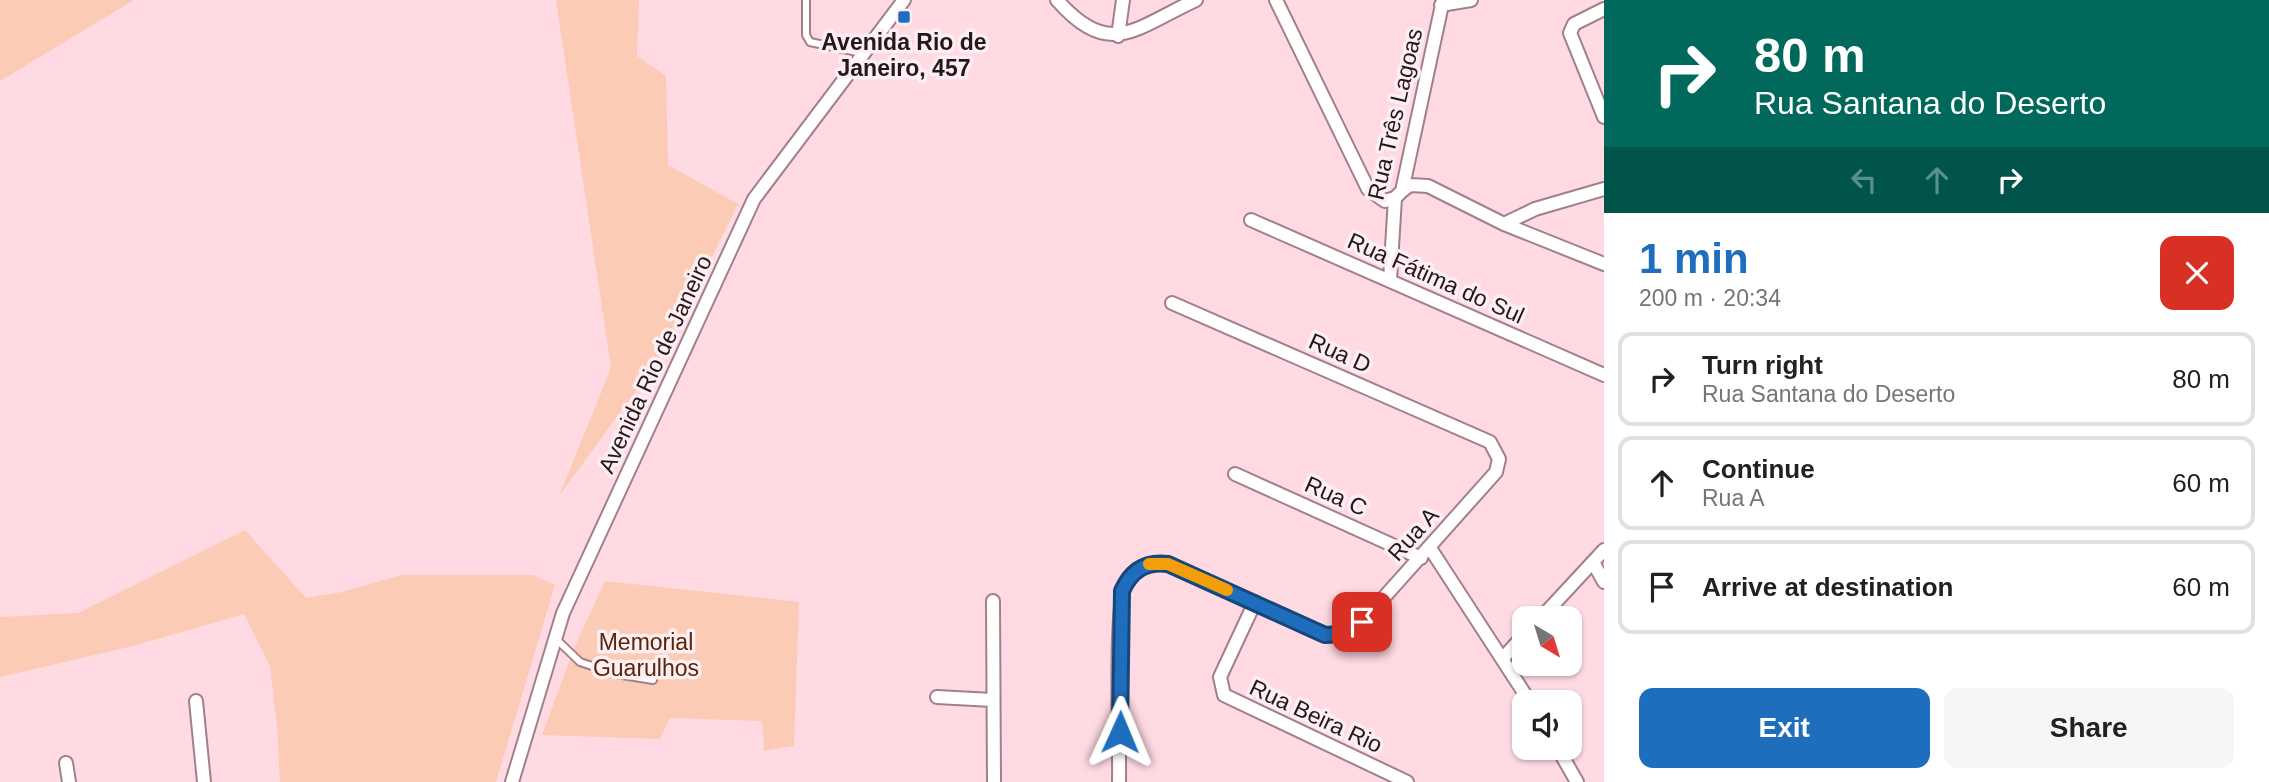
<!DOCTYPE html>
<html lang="en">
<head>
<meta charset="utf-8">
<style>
  :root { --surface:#fff; --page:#f6f6f6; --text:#202124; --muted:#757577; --line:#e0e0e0; --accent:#1f6ebd }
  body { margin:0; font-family:Arial,sans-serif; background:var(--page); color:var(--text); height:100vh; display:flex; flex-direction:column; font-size:26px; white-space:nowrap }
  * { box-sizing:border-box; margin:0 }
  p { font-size:23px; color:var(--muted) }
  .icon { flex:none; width:38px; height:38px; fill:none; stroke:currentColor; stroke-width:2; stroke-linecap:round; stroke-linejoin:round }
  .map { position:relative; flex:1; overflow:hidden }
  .panel { display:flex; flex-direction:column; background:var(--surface); width:665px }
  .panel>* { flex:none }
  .guide { background:#00695c; color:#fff; overflow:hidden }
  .needle { width:46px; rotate:142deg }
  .buttons { position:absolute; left:1512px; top:606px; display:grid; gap:14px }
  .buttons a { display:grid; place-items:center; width:70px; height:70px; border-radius:14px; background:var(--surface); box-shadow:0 2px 5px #0004; font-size:35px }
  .pin { position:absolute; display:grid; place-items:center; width:60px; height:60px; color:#fff; margin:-30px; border-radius:14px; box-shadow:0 4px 10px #0006 }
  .me { position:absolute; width:77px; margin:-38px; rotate:1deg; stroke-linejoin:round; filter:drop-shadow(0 0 5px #0008) }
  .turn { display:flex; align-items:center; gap:24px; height:147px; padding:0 35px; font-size:32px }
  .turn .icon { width:91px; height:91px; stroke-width:2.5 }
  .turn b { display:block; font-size:49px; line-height:60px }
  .lanes { display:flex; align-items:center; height:66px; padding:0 35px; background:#0003; justify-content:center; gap:35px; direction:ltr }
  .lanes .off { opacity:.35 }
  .round { display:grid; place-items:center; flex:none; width:74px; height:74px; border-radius:14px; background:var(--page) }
  .headline { display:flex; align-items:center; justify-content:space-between; height:119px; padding:0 35px }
  h1 { font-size:42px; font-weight:700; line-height:52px; color:var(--accent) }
  .button { display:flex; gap:14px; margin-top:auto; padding:14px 35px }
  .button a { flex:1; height:80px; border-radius:14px; background:var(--accent); color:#fff; font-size:28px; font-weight:700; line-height:80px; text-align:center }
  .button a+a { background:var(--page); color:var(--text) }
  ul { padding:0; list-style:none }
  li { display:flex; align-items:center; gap:21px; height:94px; margin:0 14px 10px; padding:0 21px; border:4px solid var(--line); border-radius:14px }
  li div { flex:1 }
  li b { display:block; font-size:26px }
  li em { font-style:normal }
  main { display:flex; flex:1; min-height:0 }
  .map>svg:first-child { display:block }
  .green { fill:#fbcbb5 }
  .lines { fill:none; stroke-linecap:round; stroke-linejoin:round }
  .service-casing { stroke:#a18088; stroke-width:10 }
  .minor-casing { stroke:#a18088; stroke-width:16 }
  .service { stroke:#fff; stroke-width:6 }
  .minor { stroke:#fff; stroke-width:12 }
  .route-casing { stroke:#14487b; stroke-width:18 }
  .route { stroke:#1f6ebd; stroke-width:12 }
  .slow { stroke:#f59e0b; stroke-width:12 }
  .poi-dot { fill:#1f6ebd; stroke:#fdeef2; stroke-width:2.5 }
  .labels { text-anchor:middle; stroke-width:7; stroke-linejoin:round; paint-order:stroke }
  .poi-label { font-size:23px; font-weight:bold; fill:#25181c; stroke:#fdeef2 }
  .street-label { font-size:23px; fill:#25181c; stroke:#fdeef2 }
  .park-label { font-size:23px; fill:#57260c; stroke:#fdeef2 }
</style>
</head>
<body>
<main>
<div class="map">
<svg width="1604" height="782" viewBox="0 0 1604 782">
  <rect width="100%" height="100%" fill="#ffdae3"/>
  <!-- green -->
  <path class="green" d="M 0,0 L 134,0 L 0,81 Z
    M 556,0 L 639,0 L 637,56 L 666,76 L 668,165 L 738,204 L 668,347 L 559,496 L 611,368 Z
    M 245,530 L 306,598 L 342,592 L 402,575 L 533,575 L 555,585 L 496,782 L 280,782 L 277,725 L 270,666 L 244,614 L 129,647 L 0,677 L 0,617 L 78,613 Z
    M 605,581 L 799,602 L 794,746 L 764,751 L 762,721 L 670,718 L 660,739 L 542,735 L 575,646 Z"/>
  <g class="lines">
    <defs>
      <path id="service" d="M 806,0 L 806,35 L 810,42 L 862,53
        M 555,638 L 580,662 L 616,674 L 653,680"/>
      <path id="minor" d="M 1057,0 C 1110,60 1135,28 1196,0
        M 1276,0 L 1368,189 L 1385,201 L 1395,198
        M 1441,5 L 1471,0
        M 1604,9 L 1574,24 L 1570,33 L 1604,117
        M 1118,36 L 1123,0
        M 1402,191 L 1410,185 L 1428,186 L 1504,224 L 1604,264
        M 1251,220 L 1604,375
        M 1504,224 L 1535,209 L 1604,189
        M 1390,280 L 1395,198 L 1402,191 L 1443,0
        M 1235,474 L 1421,558
        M 1430,548 L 1530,702
        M 1593,562 L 1604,582
        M 993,601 L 994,782
        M 1255,602 L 1220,677 L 1224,695 L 1407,782
        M 1541,618 L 1604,550
        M 1504,657 L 1524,635
        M 937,697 L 992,700
        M 196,701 L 204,782
        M 1557,747 L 1577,782
        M 66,763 L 69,782
        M 512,782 L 563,613 L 754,199 L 904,0
        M 1119,782 C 1120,746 1114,606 1126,582 C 1135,566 1151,562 1168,564 L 1325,635 L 1342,634 L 1362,622 L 1496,472 L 1499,459 L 1490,442 L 1172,303"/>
    </defs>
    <!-- service casing -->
    <use href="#service" class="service-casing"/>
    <!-- minor casing -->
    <use href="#minor" class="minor-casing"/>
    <!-- service -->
    <use href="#service" class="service"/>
    <!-- minor -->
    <use href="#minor" class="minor"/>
  </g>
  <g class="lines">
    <defs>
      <path id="route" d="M 1120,732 L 1122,591 C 1131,571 1145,561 1168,564 L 1325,635 L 1342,634 L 1362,622"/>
    </defs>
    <!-- route casing -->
    <use href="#route" class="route-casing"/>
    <!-- route -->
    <use href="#route" class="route"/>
    <!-- slow -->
    <path class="slow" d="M 1149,564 L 1168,564 L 1227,590"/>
  </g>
  <!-- markers -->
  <rect class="poi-dot" x="897" y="10" width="14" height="14" rx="3.5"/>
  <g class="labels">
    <!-- poi labels -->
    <g class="poi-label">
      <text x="904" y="50">Avenida Rio de<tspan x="904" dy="26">Janeiro, 457</tspan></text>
    </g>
    <!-- street labels -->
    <g class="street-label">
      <text transform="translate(1395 114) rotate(-77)" y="8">Rua Três Lagoas</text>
      <text transform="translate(1436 278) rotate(24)" y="8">Rua Fátima do Sul</text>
      <text transform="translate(1340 353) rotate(24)" y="8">Rua D</text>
      <text transform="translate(655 364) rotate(-65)" y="8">Avenida Rio de Janeiro</text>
      <text transform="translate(1336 496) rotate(24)" y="8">Rua C</text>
      <text transform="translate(1413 534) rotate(-48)" y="8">Rua A</text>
      <text transform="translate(1316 716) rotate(25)" y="8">Rua Beira Rio</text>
    </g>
    <!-- park labels -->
    <g class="park-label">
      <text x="646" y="650">Memorial<tspan x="646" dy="26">Guarulhos</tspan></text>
    </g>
  </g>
</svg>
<div class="buttons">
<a><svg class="needle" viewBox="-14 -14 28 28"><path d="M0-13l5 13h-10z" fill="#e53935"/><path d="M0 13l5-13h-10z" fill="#757577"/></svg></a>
<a><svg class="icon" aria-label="sound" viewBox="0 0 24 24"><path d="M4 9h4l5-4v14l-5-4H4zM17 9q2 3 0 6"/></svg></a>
</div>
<div class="pin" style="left:1362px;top:622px;background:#d93025"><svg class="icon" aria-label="arrive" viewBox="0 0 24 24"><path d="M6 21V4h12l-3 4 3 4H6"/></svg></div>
<svg class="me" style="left:1120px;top:732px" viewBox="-20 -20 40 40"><path d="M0-17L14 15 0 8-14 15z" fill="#1f6ebd" stroke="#fff" stroke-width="4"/></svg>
</div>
<section class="panel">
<div class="guide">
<div class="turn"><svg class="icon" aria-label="right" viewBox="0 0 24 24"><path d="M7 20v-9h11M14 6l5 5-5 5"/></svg><div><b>80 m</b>Rua Santana do Deserto</div></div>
<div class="lanes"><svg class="icon off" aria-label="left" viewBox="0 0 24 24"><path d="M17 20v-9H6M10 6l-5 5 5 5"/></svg><svg class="icon off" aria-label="ahead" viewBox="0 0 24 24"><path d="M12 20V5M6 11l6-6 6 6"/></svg><svg class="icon" aria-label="right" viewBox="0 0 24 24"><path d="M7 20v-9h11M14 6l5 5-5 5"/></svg></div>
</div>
<div class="headline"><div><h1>1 min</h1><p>200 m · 20:34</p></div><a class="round" style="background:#d93025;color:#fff"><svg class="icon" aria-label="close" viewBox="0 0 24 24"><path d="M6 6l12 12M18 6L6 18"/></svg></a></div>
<ul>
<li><svg class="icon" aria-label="right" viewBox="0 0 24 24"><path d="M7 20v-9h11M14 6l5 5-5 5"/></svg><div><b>Turn right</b><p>Rua Santana do Deserto</p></div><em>80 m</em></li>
<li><svg class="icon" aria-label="ahead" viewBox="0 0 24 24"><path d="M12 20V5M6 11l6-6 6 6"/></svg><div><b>Continue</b><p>Rua A</p></div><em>60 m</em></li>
<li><svg class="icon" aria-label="arrive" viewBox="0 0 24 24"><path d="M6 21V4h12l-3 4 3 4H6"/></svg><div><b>Arrive at destination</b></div><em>60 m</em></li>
</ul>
<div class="button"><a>Exit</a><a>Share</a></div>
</section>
</main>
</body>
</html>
